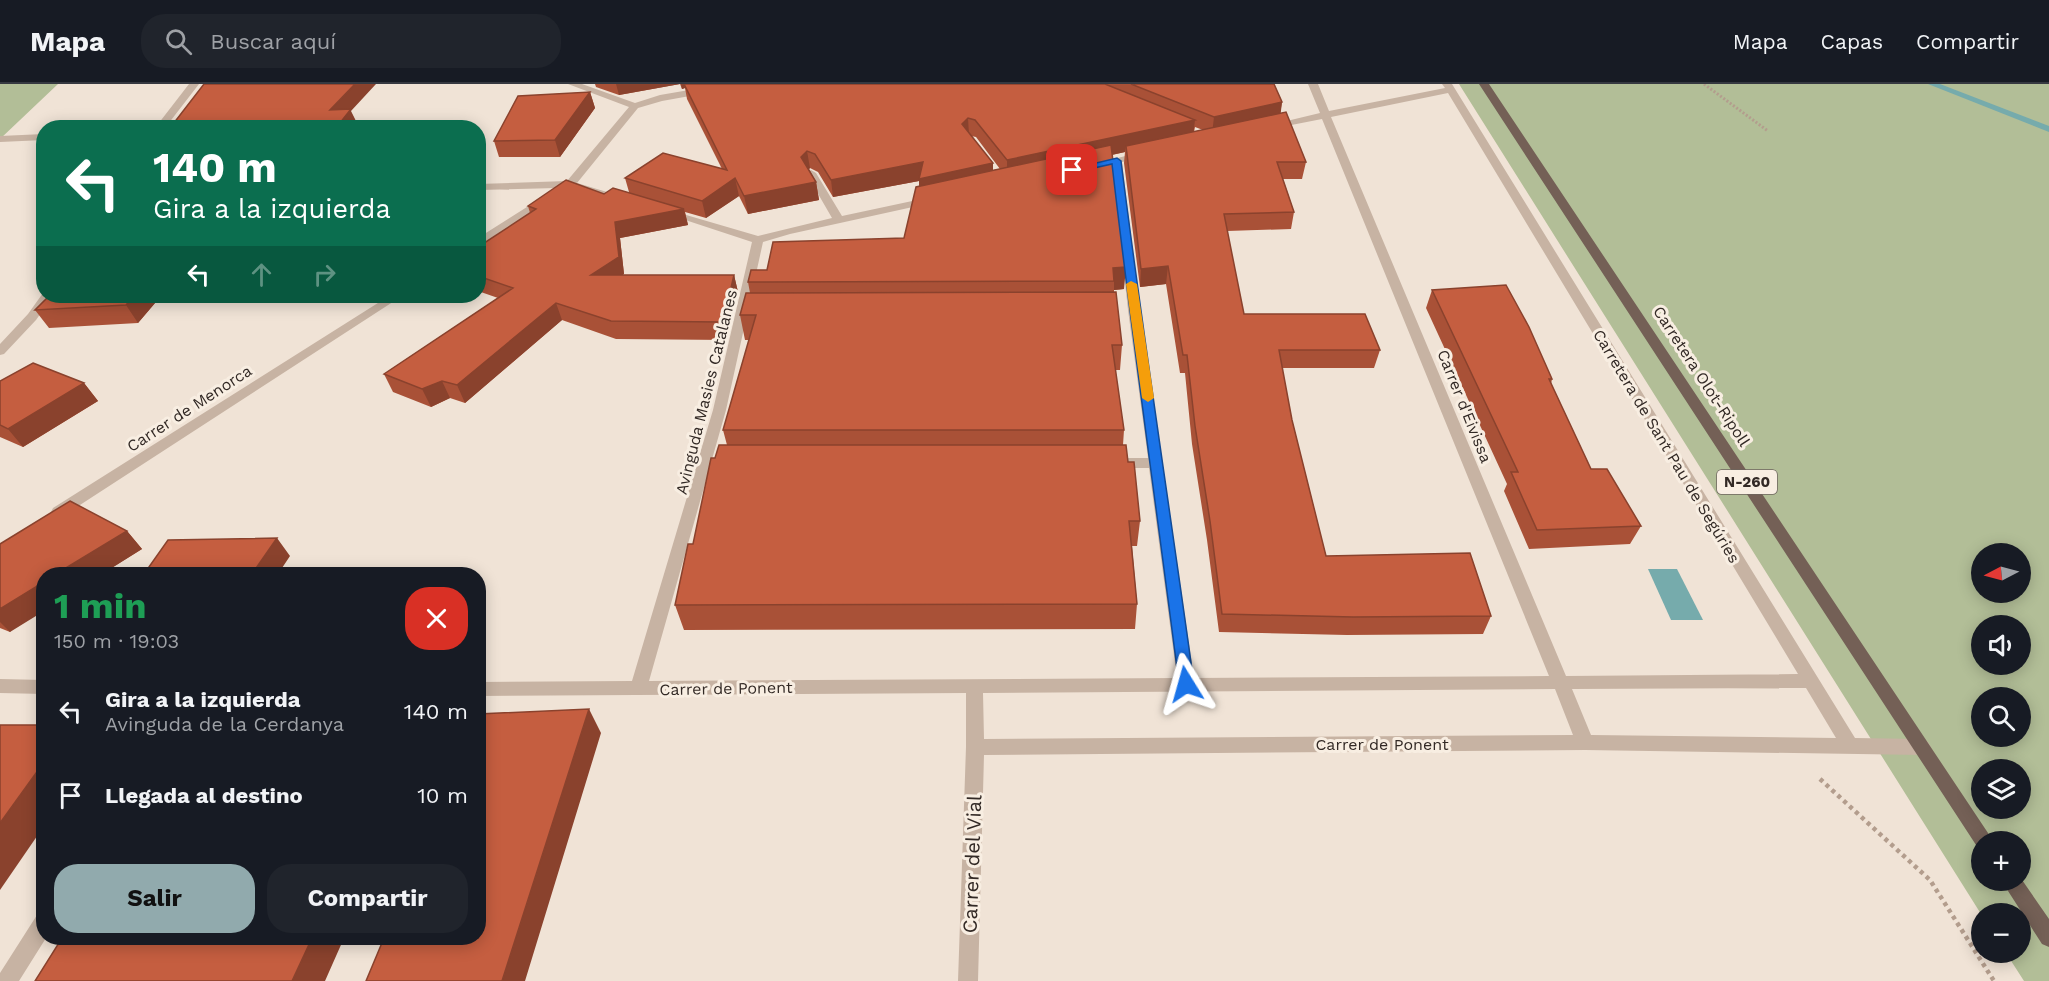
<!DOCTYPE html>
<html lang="es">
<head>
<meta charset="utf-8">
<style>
  :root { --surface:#171b24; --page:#20242c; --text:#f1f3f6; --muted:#9ea1a6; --line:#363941; --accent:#91aaad }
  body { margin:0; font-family:"Work Sans",sans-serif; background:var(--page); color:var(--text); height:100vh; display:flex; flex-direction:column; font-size:22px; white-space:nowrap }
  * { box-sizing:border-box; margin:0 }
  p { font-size:20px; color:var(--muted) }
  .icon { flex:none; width:33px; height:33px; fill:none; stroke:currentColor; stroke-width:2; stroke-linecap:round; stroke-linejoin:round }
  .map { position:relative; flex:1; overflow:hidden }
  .side { position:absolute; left:36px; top:483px; width:450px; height:378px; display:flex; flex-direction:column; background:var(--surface); border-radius:24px; box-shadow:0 3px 15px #0003 }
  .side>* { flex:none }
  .top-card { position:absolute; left:36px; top:36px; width:450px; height:183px; border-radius:24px; box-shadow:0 3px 15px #0003; background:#0b6e4f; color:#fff; overflow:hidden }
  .needle { width:39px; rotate:264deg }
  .fabs { position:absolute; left:1971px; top:459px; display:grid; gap:12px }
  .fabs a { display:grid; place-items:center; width:60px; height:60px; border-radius:50%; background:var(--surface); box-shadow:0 3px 15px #0003; font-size:30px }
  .pin { position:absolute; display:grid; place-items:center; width:51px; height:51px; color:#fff; margin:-26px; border-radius:12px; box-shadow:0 3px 9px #0006 }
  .me { position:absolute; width:66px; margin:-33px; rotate:352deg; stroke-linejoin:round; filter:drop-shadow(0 0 4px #0008) }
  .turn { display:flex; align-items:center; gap:21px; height:126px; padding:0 18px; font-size:27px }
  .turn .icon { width:78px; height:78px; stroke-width:2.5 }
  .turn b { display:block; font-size:42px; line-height:51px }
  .lanes { display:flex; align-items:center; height:57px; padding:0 18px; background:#0003; justify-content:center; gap:30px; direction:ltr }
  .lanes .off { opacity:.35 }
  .round { display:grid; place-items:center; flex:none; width:63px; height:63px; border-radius:24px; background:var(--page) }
  .summary { display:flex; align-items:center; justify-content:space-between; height:102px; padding:0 18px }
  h1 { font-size:36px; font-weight:700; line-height:45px; color:#1e9e55 }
  .cta { display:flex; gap:12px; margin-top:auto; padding:12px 18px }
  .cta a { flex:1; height:69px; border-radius:24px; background:var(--accent); color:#111; font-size:24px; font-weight:700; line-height:69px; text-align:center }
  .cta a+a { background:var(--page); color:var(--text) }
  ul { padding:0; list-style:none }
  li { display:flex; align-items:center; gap:18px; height:84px; padding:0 18px }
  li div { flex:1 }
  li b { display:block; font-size:22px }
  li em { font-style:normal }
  header { display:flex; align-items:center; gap:36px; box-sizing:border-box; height:84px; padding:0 30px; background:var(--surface); border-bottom:2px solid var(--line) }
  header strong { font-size:28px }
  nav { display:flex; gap:33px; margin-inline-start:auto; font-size:21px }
  .search { width:420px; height:54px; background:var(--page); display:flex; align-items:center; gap:15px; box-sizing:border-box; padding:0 21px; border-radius:24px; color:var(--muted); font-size:22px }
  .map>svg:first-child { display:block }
  .green { fill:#b2be97; fill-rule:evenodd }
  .water { fill:#76abac }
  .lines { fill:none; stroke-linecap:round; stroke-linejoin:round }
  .stream { fill:#76abac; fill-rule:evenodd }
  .path-far1 { stroke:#b39d8d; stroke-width:3; stroke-dasharray:2 2; stroke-linecap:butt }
  .path { stroke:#b39d8d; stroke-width:4.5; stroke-dasharray:4 4; stroke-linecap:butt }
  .minor { fill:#c7b3a3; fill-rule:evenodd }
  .major { fill:#746056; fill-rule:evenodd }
  .wall { fill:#a95137; fill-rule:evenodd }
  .shaded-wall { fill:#8a422d }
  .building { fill:#c55e40; stroke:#8a422d; stroke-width:1.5 }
  .route { fill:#1a73e8; stroke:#114b97; stroke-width:1.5 }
  .slow { fill:#f59e0b }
  .labels { text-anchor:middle; stroke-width:6; stroke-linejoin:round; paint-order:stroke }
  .shield { fill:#f8eee2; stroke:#6d645e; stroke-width:1.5 }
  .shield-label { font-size:15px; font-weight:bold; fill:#322925 }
  .street-label { font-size:16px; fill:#322925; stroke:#f8eee2 }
  .near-street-label { font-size:20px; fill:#322925; stroke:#f8eee2 }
</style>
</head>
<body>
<header>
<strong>Mapa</strong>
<div class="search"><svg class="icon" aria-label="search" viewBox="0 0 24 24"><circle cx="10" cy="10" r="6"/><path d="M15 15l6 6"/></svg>Buscar aquí</div>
<nav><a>Mapa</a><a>Capas</a><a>Compartir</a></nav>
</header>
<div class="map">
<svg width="2049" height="897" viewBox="0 0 2049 897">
  <rect width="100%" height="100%" fill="#f0e3d6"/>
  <!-- green -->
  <path class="green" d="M 0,0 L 58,0 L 0,55 Z
    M 1459,0 L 2049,0 L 2049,897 L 2024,897 L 2006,869 L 2020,868 L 2020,830 L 1981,830 ZM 1982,470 L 2020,470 L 2020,508 L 1982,508 ZM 1982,542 L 2020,542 L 2020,580 L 1982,580 ZM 1982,614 L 2020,614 L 2020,652 L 1982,652 ZM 1982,686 L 2020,686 L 2020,724 L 1982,724 ZM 1982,758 L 2020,758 L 2020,796 L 1982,796 Z"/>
  <!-- water -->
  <path class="water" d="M 1648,485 L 1677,485 L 1703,536 L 1671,536 Z"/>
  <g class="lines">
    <!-- stream -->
    <path class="stream" d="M 1928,0 L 1940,0 L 2049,42 L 2049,48 Z"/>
    <!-- path-far1 -->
    <path class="path-far1" d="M 1704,0 L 1768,47"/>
    <!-- path -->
    <path class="path" d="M 1820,695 L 1930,796 L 1994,897"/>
    <!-- minor -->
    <path class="minor" d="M 189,0 L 199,0 L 165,44 L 155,44 Z
      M 568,0 L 582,0 L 635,19 L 660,11 L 724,0 L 745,0 L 740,3 L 662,17 L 638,24 L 577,99 L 627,114 L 627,118 L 619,118 L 571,104 L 478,162 L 478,154 L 557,104 L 478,106 L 478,100 L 567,97 L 629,23 Z
      M 1308,0 L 1318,0 L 1329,27 L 1445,4 L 1442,0 L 1452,0 L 1855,654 L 1922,655 L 1928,658 L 1931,663 L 1928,668 L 1922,671 L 1585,666 L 984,671 L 978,897 L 958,897 L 966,663 L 966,609 L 478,612 L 478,598 L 632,597 L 713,326 L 752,158 L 664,129 L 669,126 L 758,152 L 832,134 L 806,89 L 811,86 L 816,89 L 842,132 L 931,113 L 936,116 L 931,119 L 790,150 L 763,158 L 726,326 L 649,597 L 1177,594 L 1149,384 L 1115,384 L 1108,379 L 1115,374 L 1148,374 L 1128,226 L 1112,80 L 1095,84 L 1090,81 L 1145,67 L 1150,70 L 1149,72 L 1122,78 L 1140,226 L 1194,594 L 1549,592 L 1322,35 L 1271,45 L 1266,42 L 1320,29 ZM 1448,9 L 1798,590 L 1566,592 L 1331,33 ZM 1806,604 L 1836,654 L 1591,651 L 1572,605 ZM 1555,605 L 1573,651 L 984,655 L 983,609 Z
      M 44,50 L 44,56 L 0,58 L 0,52 Z
      M 43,209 L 53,212 L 36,236 L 4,270 L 0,271 L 0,260 L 28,230 Z
      M 389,212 L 402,212 L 63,432 L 53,432 L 51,428 L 53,424 Z
      M 0,595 L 44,596 L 44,610 L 0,609 Z
      M 44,829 L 44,854 L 46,854 L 19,897 L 0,897 L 0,889 L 37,831 Z"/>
    <!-- major -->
    <path class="major" d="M 1479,0 L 1489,0 L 1994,758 L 1982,758 L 1982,765 L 1978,764 Z
      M 2020,793 L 2049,835 L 2049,863 L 2042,860 L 2001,796 L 2020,796 Z"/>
  </g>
  <!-- wall -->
  <path class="wall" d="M 595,0 L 1274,0 L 1282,18 L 1280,30 L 1306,78 L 1302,95 L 1283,95 L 1294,128 L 1291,145 L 1227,147 L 1244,230 L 1380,266 L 1374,284 L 1282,284 L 1292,336 L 1326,472 L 1491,532 L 1483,550 L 1347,551 L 1219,548 L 1207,456 L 1192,360 L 1185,289 L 1180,289 L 1166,200 L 1140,203 L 1124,79 L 1125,68 L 1112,71 L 1124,205 L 1114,206 L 1114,208 L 1122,261 L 1120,286 L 1115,286 L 1124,346 L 1123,361 L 1128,378 L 1140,437 L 1137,462 L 1132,462 L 1137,520 L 1135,545 L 684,546 L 675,521 L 693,460 L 715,374 L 727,361 L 723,346 L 749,256 L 745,256 L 740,231 L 750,209 L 748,198 L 767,186 L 904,154 L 919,102 L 919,97 L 833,113 L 818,88 L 810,84 L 809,85 L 816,98 L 819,116 L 748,130 L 739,112 L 706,134 L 685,128 L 688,141 L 620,154 L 624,190 L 622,191 L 734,191 L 738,208 L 727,256 L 616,255 L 562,236 L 465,319 L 450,314 L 431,323 L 393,308 L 384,290 L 498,214 L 478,207 L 478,163 L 530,129 L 528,122 L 604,110 L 629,108 L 625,94 L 722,85 L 687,15 L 685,4 L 682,5 L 680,0 L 619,11 L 596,3 ZM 1195,43 L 1203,46 L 1194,48 ZM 971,52 L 976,53 L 1000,85 L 993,86 L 993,79 Z
    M 590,8 L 595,24 L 560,73 L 499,73 L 494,57 Z
    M 1432,206 L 1552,295 L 1551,300 L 1591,385 L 1641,442 L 1630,460 L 1529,465 L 1504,407 L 1507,400 L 1426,224 Z
    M 161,212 L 138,239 L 49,244 L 35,226 Z
    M 0,297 L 84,299 L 98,317 L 23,363 L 0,353 Z
    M 127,447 L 142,465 L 102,490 L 44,490 L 10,548 L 0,544 L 0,460 Z"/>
  <!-- shaded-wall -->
  <path class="shaded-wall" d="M 355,0 L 376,0 L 351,27 L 358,41 L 356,44 L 336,44 L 330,26 Z
    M 616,0 L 680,0 L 619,11 Z
    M 681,0 L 684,0 L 685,4 L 682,5 Z
    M 590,8 L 595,24 L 560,73 L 555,56 Z
    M 1282,18 L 1280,35 L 1212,50 L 1214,33 Z
    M 968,34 L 969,51 L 962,40 Z
    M 1195,36 L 1193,53 L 1126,62 L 1125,68 L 1007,93 L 1007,76 Z
    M 807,67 L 810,84 L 804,90 L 801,73 Z
    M 923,78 L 993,79 L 993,97 L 920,113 L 919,97 L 833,113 L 831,96 Z
    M 735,94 L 739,112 L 706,134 L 702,117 Z
    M 816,98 L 819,116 L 748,130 L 744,112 Z
    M 684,125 L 688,141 L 620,154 L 624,190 L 597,208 L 591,191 L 615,138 Z
    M 1168,182 L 1166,200 L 1140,203 L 1141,185 Z
    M 1126,183 L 1124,205 L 1114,206 L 1114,197 L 1113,184 Z
    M 734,191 L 738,208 L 727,256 L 723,238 Z
    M 134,212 L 161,212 L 138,239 L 126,221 Z
    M 556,219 L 562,236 L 465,319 L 457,301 Z
    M 442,297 L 450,314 L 431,323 L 422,305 Z
    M 84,299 L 98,317 L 23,363 L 8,345 Z
    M 127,447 L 142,465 L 102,490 L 56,490 Z
    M 277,454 L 290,472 L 278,490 L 252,490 Z
    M 44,498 L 44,527 L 10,548 L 0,538 L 0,525 Z
    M 589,625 L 601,649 L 525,897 L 502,897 Z
    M 44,678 L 44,742 L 0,806 L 0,739 Z
    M 312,854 L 344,854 L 325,897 L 292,897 Z"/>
  <!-- building -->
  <path class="building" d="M 204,0 L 355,0 L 330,26 L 351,25 L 336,44 L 170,44 Z
    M 684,0 L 1105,0 L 1195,36 L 1007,76 L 975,36 L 968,34 L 962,40 L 993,79 L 919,95 L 923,78 L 831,96 L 815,70 L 807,67 L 801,73 L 816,98 L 744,112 L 735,94 L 702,117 L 625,94 L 663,69 L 727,86 Z
    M 1131,0 L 1274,0 L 1282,18 L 1214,33 Z
    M 590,8 L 555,56 L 494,57 L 518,12 Z
    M 1286,28 L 1306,78 L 1277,78 L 1294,128 L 1224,130 L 1244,230 L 1365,230 L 1380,266 L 1279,266 L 1292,336 L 1326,472 L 1470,469 L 1491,532 L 1353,533 L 1222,530 L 1210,437 L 1195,342 L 1187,271 L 1183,271 L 1168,182 L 1141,185 L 1126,62 Z
    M 1111,61 L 1126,183 L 1113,184 L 1114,197 L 748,198 L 751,186 L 767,186 L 773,158 L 904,154 L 916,103 Z
    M 566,96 L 604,110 L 613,104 L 684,125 L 615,138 L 619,173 L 591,191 L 734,191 L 723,238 L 611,237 L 556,219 L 457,301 L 442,297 L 422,305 L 384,290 L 513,204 L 478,192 L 478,163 L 536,125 L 528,122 Z
    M 1506,201 L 1529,243 L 1552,295 L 1549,295 L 1591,385 L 1607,385 L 1641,442 L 1537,446 L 1511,388 L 1518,388 L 1432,206 Z
    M 1116,208 L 1122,261 L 1112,261 L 1124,346 L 723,346 L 756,231 L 740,231 L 746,209 Z
    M 49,212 L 134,212 L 126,221 L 35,226 Z
    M 33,279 L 84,299 L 8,345 L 0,341 L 0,297 Z
    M 719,361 L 1126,361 L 1128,378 L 1134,378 L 1140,437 L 1129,437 L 1137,520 L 675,521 L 688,460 L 693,460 L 711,374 L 715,374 Z
    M 70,417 L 127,447 L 56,490 L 44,490 L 44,498 L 0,525 L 0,460 Z
    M 277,454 L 252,490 L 144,490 L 168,456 Z
    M 589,625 L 502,897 L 366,897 L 384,854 L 478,854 L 478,630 Z
    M 0,641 L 44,641 L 44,678 L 0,739 Z
    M 62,854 L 312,854 L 292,897 L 35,897 Z"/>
  <!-- route -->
  <path class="route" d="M 1117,74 L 1121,77 C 1143,252 1170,426 1194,600 L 1192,605 L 1186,607 L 1181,605 L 1179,600 C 1157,427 1132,254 1112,80 L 1072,89 L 1067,86 Z"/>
  <!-- slow -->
  <path class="slow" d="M 1131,197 L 1137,200 L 1154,314 L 1148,318 L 1142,314 L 1126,200 Z"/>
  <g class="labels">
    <!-- shield labels -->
    <rect class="shield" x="1717" y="386" width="60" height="24" rx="4.5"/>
    <g class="shield-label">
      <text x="1747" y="403">N-260</text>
    </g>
    <!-- street labels -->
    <g class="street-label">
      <text transform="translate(1702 292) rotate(57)" y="6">Carretera Olot-Ripoll</text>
      <text transform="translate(706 308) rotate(-76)" y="6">Avinguda Masies Catalanes</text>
      <text transform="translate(1465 322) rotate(68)" y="6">Carrer d'Eivissa</text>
      <text transform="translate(189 324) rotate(-33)" y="6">Carrer de Menorca</text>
      <text transform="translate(1667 362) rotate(59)" y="6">Carretera de Sant Pau de Segúries</text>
      <text transform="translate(726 604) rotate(-1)" y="6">Carrer de Ponent</text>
      <text x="1382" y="666">Carrer de Ponent</text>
    </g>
    <!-- near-street labels -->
    <g class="near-street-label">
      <text transform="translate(972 780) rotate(-88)" y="7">Carrer del Vial</text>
    </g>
  </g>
</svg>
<div class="fabs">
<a><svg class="needle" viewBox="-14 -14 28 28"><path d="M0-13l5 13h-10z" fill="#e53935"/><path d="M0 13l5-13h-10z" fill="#9ea1a6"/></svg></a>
<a><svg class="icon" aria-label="sound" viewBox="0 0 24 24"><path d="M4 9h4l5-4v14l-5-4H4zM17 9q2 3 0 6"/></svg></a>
<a><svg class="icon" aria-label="search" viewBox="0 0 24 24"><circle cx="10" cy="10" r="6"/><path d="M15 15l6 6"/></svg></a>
<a><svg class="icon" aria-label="layers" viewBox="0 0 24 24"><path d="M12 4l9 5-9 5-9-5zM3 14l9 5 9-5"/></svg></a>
<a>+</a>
<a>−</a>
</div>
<div class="pin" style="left:1072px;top:86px;background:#d93025"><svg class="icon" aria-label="arrive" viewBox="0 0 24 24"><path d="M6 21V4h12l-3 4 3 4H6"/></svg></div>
<svg class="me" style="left:1186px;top:600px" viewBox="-20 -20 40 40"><path d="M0-17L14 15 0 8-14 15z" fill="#1a73e8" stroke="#fff" stroke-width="4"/></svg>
<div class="top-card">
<div class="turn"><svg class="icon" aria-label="left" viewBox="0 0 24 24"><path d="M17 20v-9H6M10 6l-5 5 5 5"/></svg><div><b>140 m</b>Gira a la izquierda</div></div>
<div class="lanes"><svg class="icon" aria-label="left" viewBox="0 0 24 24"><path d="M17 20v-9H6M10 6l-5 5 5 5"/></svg><svg class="icon off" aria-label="ahead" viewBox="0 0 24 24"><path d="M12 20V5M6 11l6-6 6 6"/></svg><svg class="icon off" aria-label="right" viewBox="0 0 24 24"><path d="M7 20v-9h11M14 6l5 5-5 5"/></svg></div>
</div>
<section class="side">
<div class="summary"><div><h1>1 min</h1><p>150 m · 19:03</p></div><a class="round" style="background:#d93025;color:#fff"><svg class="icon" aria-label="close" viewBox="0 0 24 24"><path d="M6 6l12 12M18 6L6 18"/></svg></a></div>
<ul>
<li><svg class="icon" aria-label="left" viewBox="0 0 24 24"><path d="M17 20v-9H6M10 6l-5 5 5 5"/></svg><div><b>Gira a la izquierda</b><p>Avinguda de la Cerdanya</p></div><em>140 m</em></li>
<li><svg class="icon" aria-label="arrive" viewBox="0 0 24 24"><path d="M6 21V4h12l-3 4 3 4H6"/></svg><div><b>Llegada al destino</b></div><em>10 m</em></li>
</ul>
<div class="cta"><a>Salir</a><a>Compartir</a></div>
</section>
</div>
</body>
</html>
